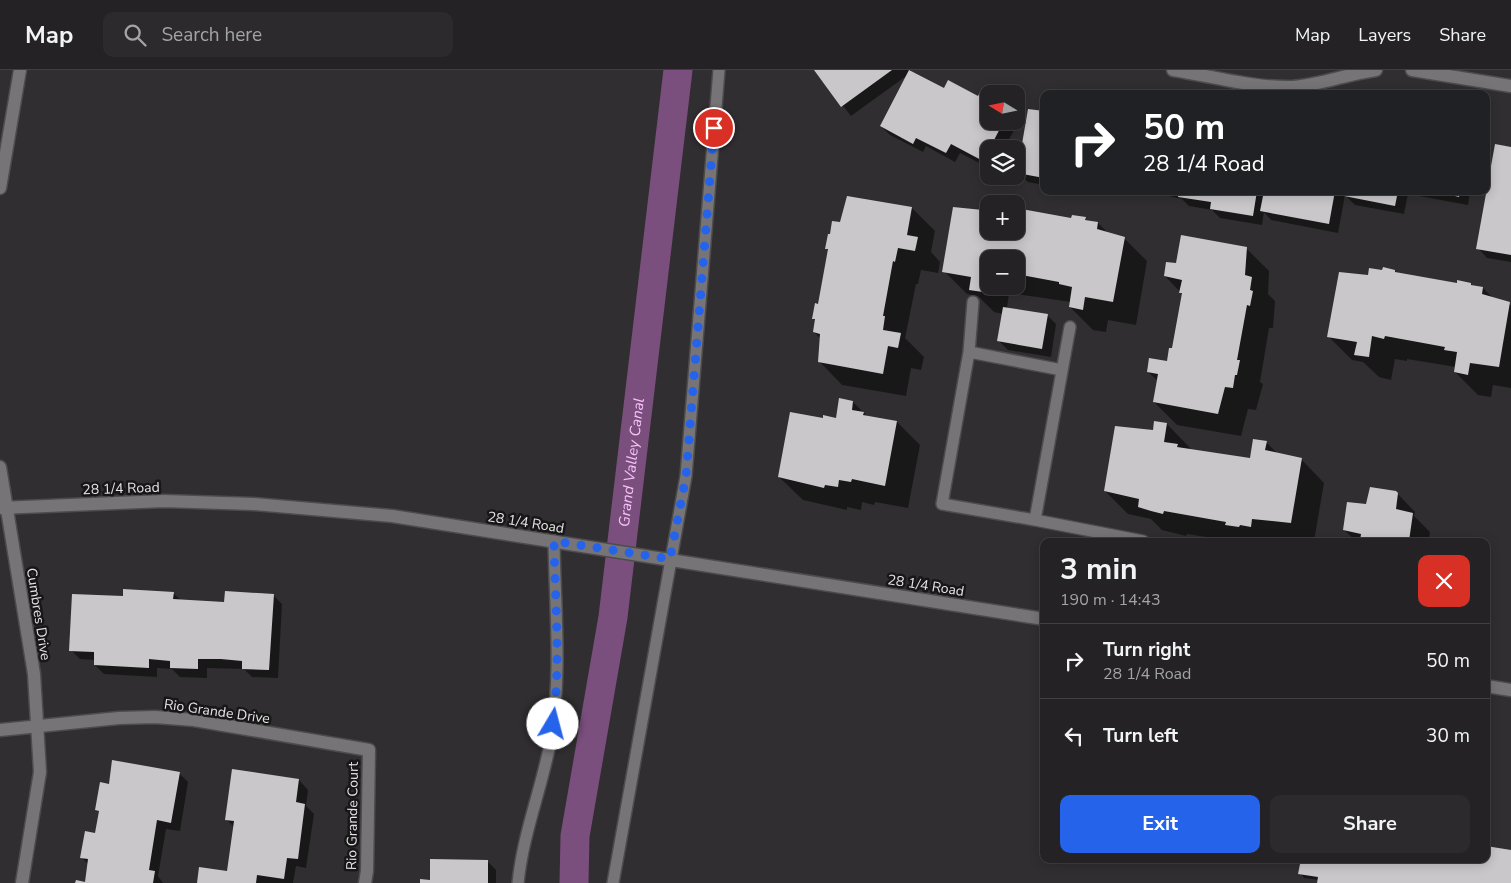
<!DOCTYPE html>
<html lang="en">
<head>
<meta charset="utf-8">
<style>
  :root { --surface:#242224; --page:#2c2a2c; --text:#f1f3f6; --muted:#a3a4a6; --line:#413f41; --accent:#2563eb }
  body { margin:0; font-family:"Nunito Sans",sans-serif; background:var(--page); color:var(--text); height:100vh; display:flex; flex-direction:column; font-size:19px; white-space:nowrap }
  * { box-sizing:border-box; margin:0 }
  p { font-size:16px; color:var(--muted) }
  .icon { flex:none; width:28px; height:28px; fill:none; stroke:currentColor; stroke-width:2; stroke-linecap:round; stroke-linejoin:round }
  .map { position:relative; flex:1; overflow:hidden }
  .details { position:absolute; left:1040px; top:468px; width:450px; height:325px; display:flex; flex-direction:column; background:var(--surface); border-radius:10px; box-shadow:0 2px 12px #0003,0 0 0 1px var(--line) }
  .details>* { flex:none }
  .top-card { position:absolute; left:1040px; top:20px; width:450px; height:105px; border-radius:10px; box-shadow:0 2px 12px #0003,0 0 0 1px var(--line); background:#202124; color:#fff; overflow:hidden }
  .needle { width:32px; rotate:280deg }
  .tools { position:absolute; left:980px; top:15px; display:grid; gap:10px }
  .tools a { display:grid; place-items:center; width:45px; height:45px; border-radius:10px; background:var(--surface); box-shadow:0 2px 12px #0003,0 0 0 1px var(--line); font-size:25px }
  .pin { position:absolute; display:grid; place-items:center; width:42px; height:42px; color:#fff; margin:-21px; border:2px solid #fff; border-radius:50%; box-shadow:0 1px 5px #0007 }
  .me { position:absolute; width:55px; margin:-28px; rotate:8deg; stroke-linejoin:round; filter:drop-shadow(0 0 4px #0008) }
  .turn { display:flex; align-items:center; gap:18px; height:105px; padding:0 20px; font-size:22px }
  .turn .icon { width:65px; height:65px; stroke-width:2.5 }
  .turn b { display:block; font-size:35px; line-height:42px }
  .round { display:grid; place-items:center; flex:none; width:52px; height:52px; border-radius:10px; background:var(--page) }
  .headline { display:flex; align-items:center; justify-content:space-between; height:85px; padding:0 20px }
  h1 { font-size:30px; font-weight:700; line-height:38px }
  .action { display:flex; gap:10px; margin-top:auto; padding:10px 20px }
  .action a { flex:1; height:58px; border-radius:10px; background:var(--accent); color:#fff; font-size:20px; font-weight:700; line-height:58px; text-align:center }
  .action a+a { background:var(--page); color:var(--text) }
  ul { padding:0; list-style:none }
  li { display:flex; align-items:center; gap:15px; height:75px; padding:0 20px; border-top:1px solid var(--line) }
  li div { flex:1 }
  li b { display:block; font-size:19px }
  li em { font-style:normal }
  header { display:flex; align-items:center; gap:30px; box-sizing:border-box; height:70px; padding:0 25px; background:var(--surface); border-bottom:1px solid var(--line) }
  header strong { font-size:24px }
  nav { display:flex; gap:28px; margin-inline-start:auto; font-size:18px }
  .search { width:350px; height:45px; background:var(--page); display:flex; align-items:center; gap:12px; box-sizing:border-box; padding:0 18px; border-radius:10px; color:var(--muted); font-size:19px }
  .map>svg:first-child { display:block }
  .shadow { fill:#0007; fill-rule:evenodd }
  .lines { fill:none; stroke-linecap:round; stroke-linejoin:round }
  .canal { stroke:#7a4e7d; stroke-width:29 }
  .building { fill:#c9c7ca }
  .lane-casing { stroke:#4d4c4d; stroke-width:14 }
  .street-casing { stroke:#4d4c4d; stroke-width:15 }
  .secondary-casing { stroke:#4d4c4d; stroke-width:15 }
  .lane { stroke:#767477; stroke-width:11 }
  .street { stroke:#767477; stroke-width:12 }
  .secondary { stroke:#767477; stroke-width:12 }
  .route { stroke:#2563eb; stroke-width:9; stroke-dasharray:0 16.2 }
  .labels { text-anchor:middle; stroke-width:5; stroke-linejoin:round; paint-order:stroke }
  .street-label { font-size:14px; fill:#e5e3e5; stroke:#181718 }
  .water-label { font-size:15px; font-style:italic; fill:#f7c1f9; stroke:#181718 }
</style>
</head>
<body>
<header>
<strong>Map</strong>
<div class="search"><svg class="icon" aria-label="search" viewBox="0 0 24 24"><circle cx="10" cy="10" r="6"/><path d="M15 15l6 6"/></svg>Search here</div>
<nav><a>Map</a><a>Layers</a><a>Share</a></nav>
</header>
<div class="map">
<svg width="1511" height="813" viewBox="0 0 1511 813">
  <rect width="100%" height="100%" fill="#302e30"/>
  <!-- shadow -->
  <path class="shadow" d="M 815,0 L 911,0 L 911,2 L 944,20 L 979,28 L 989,24 L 989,51 L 1016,51 L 1016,40 L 1022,45 L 1004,79 L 989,79 L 989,98 L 960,83 L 955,92 L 926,76 L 923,82 L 890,65 L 881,56 L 909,4 L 851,46 Z
    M 1044,43 L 1044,115 L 1028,112 L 1018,103 Z
    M 1511,78 L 1511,192 L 1487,188 L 1478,178 Z
    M 1146,121 L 1470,121 L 1468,135 L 1408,124 L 1404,144 L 1355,135 L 1345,125 L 1338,163 L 1271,150 L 1264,142 L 1262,155 L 1220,148 L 1212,140 L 1189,136 L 1182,129 Z
    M 912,138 L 935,161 L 931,182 L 940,192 L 938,203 L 921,200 L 918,214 L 916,214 L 905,268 L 924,287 L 921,300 L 911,298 L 906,326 L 842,315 L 819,291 L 821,269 L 814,262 L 816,251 L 813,248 L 819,235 L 829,181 L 826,178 L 841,154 Z
    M 1073,147 L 1098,153 L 1109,164 L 1124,168 L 1147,191 L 1136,255 L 1108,250 L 1106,262 L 1093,260 L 1070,237 L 1071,232 L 1009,223 L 1007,238 L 1047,245 L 1056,254 L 1051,287 L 1008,280 L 999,271 L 1003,244 L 994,242 L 978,226 L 967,224 L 944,201 L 989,161 L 1016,161 L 1072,149 ZM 989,189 L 1016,189 L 1016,216 L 989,216 Z
    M 1246,178 L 1269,201 L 1268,224 L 1275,231 L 1273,258 L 1269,258 L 1260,312 L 1263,314 L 1256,340 L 1248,339 L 1241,366 L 1177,355 L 1154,332 L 1158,311 L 1148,302 L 1168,292 L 1173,280 L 1183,225 L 1165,206 L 1178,195 Z
    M 1395,201 L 1398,204 L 1458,214 L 1471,214 L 1474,217 L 1483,218 L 1494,229 L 1511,235 L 1511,318 L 1493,315 L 1491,327 L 1478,325 L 1455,302 L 1456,297 L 1407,289 L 1407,291 L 1395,289 L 1391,310 L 1379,307 L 1363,292 L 1352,290 L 1329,267 L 1369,206 Z
    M 853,332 L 868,347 L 897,352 L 920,375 L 908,438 L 875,432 L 874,435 L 862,432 L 861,440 L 847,437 L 847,440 L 803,430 L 779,407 L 824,349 L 837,349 Z
    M 1155,353 L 1167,354 L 1190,378 L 1190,380 L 1251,389 L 1266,372 L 1278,384 L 1301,389 L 1324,413 L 1314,471 L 1231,471 L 1187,464 L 1186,466 L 1162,460 L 1151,449 L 1128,444 L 1105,421 L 1154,362 Z
    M 1396,422 L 1415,442 L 1414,446 L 1430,462 L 1429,471 L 1356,471 L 1344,460 L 1367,436 Z
    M 173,523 L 182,531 L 226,533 L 273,525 L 282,534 L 278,608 L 252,607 L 244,599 L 207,598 L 207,608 L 180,607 L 172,599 L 157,598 L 157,607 L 104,604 L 95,595 L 95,590 L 80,589 L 71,580 L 124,527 Z
    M 179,703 L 188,712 L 180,761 L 166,759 L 158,806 L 163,813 L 76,813 L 86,813 L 89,795 L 82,788 L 96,764 L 100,743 L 96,739 L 110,715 Z
    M 299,710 L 308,720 L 306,736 L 314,744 L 306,798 L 296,796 L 293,813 L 198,813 L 228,803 L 234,757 L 226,749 Z
    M 1511,782 L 1511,813 L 1318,813 L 1319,810 L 1304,808 L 1300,803 L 1302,789 L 1486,789 Z
    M 487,791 L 496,800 L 496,813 L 421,813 Z"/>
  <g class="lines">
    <!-- canal -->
    <path class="canal" id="s1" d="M 574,813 L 575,766 L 613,547 L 678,0"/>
  </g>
  <!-- building -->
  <path class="building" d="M 814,0 L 892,0 L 841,37 Z
    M 909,0 L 944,18 L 948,10 L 978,26 L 982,18 L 992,24 L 989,24 L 989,51 L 1004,51 L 983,91 L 951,74 L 946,83 L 916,68 L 913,74 L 880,56 Z
    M 1028,39 L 1044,41 L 1044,108 L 1017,103 Z
    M 1495,74 L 1511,77 L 1511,185 L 1476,179 Z
    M 1179,121 L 1257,121 L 1253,146 L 1210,139 L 1211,132 L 1178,127 Z
    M 1264,121 L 1335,121 L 1329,154 L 1260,141 Z
    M 1345,121 L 1398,121 L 1395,136 L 1344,126 Z
    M 1434,121 L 1460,121 L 1459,127 Z
    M 847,126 L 912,137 L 907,165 L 918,167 L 915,181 L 898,178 L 895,192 L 893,191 L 883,246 L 885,246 L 883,260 L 901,263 L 898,278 L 888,276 L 883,304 L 818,292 L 820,264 L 813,262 L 815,249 L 812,249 L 815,233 L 818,234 L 828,179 L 825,179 L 828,164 L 830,164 L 832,151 L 840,152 Z
    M 984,133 L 989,134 L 989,161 L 1016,161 L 1016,138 L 1071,148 L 1072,145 L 1086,147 L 1085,150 L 1098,152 L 1097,159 L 1125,167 L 1113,232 L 1085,227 L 1083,240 L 1069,237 L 1072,217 L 1059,214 L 1059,212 L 1016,204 L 1016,189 L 989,189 L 989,201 L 987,201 L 983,222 L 969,220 L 971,207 L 942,202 L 953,137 L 983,140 Z
    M 1181,165 L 1247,177 L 1245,205 L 1252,207 L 1250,220 L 1253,221 L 1250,236 L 1247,235 L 1237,290 L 1240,290 L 1237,305 L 1235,305 L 1233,318 L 1225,317 L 1218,344 L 1153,332 L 1158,304 L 1147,302 L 1149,288 L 1167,291 L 1169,278 L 1172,278 L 1182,223 L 1179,223 L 1182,210 L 1164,206 L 1166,192 L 1176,193 Z
    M 1383,197 L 1395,200 L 1395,202 L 1457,213 L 1457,210 L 1471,213 L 1471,215 L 1483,217 L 1482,224 L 1510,232 L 1499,297 L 1470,293 L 1468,305 L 1454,302 L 1457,282 L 1444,280 L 1445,277 L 1385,266 L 1384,269 L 1372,266 L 1369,287 L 1354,285 L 1357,272 L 1327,267 L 1339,202 L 1368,205 L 1369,198 L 1382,200 Z
    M 1003,237 L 1048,244 L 1042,279 L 997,271 Z
    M 839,328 L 853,331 L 852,340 L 864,342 L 863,345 L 897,351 L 885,416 L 852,409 L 851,412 L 839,410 L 838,417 L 825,415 L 824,418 L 778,407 L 790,342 L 823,348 L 823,345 L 836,348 Z
    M 1154,351 L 1167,353 L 1164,372 L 1178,374 L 1177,377 L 1250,388 L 1253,369 L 1267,371 L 1265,380 L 1302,388 L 1291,453 L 1252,449 L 1251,457 L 1240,455 L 1239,457 L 1225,455 L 1226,452 L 1164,441 L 1163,444 L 1151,441 L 1138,437 L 1139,429 L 1104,421 L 1115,356 L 1153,360 Z
    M 1370,417 L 1396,421 L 1398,423 L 1396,439 L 1413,443 L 1409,471 L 1360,471 L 1361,464 L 1343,460 L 1347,432 L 1366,434 Z
    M 123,519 L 174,522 L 173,529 L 224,532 L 225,521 L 274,524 L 269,600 L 242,599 L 242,591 L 221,589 L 198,589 L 198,599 L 170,598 L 170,591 L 149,589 L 149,598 L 94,595 L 94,582 L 69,581 L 72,524 L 123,526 Z
    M 112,690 L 180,702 L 171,753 L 157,750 L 149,800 L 155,801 L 153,813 L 75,813 L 76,810 L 85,812 L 88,789 L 80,788 L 85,761 L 95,763 L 99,741 L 95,740 L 100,712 L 109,714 Z
    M 232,699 L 299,709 L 296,732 L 305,734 L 298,789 L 287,788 L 284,809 L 257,805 L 256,813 L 197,813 L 199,797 L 227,801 L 234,751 L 225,750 Z
    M 1486,776 L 1511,780 L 1511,813 L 1317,813 L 1318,807 L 1298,804 L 1301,789 L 1486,789 Z
    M 430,789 L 488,790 L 488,813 L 420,813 L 420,809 L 430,810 Z"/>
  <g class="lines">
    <defs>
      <path id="lane" d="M 973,232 L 969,282 L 1062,300
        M 1070,257 L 1035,450 L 1143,471
        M 969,282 L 942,434 L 1035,450
        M 518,813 C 523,763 542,718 551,669 C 562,603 555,538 554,471
        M 613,813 L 686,406 L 719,0"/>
      <path id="street" d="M 1173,0 C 1211,6 1253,18 1292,17 C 1321,15 1347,4 1376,0
        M 1412,0 L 1511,16
        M 0,118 L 20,0
        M 0,397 L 34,604 L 40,702 L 22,813
        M 0,660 L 119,648 L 155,647 L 194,650 L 369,680 L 367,801 L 365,813"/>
      <path id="secondary" d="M 0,438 L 164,431 L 253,434 L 392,446 L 1044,549
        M 1486,616 L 1511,620"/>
    </defs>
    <!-- lane casing -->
    <use href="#lane" class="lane-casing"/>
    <!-- street casing -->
    <use href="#street" class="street-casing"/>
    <!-- secondary casing -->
    <use href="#secondary" class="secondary-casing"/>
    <!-- lane -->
    <use href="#lane" class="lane"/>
    <!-- street -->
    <use href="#street" class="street"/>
    <!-- secondary -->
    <use href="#secondary" class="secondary"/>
  </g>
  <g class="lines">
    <!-- route -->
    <path class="route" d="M 553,654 C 561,593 555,533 554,471 L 670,489 L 686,406 L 714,58"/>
  </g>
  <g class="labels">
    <!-- street labels -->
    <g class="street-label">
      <text transform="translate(121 418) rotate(-2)" y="5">28 1/4 Road</text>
      <text transform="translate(526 452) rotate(9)" y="5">28 1/4 Road</text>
      <text transform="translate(926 515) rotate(9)" y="5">28 1/4 Road</text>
      <text transform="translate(39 544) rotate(81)" y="5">Cumbres Drive</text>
      <text transform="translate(217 641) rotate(8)" y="5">Rio Grande Drive</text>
      <text transform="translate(352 746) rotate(-89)" y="5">Rio Grande Court</text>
    </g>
    <!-- water labels -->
    <g class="water-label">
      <text dy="5" stroke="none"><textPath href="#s1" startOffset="425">Grand Valley Canal</textPath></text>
    </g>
  </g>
</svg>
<div class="tools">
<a><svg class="needle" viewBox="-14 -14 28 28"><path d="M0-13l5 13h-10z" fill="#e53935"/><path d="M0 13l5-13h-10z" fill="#a3a4a6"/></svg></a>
<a><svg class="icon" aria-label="layers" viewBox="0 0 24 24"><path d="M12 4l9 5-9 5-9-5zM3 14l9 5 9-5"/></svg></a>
<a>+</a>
<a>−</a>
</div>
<div class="pin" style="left:714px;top:58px;background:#d93025"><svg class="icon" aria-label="arrive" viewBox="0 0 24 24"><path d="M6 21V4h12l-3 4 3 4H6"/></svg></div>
<svg class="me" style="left:553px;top:654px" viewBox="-20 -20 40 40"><circle r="19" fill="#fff"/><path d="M0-13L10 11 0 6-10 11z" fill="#2563eb"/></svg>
<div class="top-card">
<div class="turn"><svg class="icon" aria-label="right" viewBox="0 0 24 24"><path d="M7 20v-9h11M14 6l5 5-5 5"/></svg><div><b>50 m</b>28 1/4 Road</div></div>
</div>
<section class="details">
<div class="headline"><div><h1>3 min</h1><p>190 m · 14:43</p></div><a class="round" style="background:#d93025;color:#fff"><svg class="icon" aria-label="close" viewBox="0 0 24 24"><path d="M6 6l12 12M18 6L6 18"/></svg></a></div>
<ul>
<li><svg class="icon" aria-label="right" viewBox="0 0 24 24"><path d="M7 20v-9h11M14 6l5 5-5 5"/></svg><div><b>Turn right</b><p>28 1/4 Road</p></div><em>50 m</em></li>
<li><svg class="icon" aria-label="left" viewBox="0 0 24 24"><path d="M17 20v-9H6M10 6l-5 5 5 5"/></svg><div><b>Turn left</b></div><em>30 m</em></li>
</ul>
<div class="action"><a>Exit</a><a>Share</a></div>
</section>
</div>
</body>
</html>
